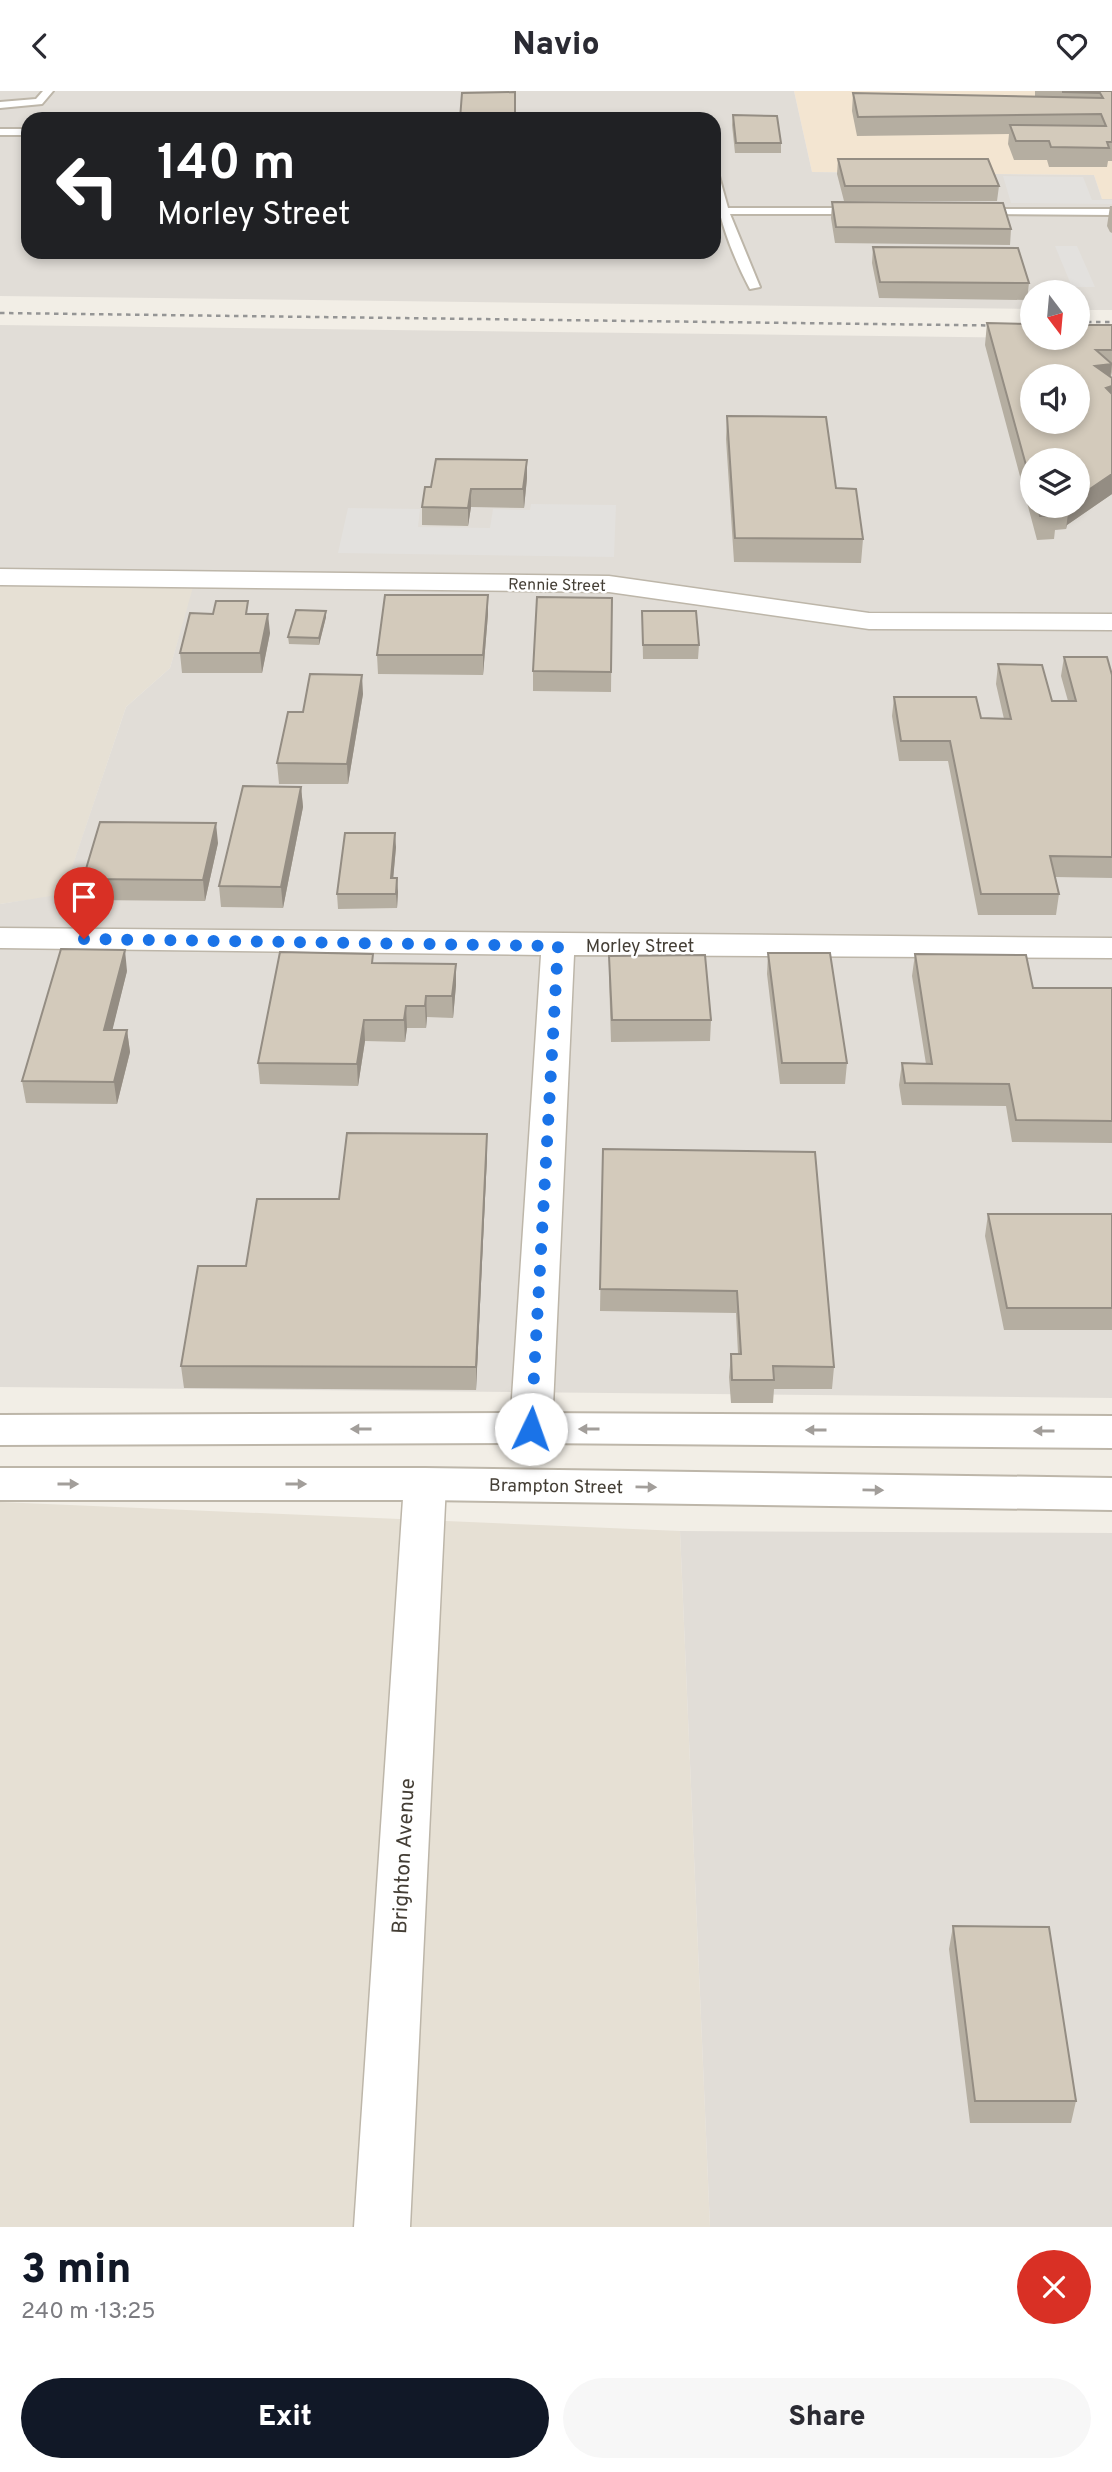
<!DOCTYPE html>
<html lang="en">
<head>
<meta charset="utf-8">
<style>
  :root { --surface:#fff; --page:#f7f7f7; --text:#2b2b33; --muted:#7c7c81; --accent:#111827 }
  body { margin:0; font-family:Overpass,sans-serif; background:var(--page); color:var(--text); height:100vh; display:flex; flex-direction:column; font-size:26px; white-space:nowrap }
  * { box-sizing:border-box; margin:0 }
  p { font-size:23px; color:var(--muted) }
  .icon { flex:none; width:38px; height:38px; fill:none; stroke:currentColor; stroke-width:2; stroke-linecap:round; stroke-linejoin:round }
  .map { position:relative; height:2136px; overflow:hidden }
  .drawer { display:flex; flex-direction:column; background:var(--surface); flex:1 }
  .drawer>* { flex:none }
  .hud { position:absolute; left:21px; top:21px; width:700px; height:147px; border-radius:21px; box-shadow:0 4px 10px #0003; background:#202124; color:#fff; overflow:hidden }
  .needle { width:46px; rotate:164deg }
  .controls { position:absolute; left:1020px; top:189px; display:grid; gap:14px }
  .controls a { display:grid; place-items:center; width:70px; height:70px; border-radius:50%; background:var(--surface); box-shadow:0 4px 10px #0003; font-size:35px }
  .pin { position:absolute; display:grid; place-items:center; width:60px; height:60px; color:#fff; margin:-72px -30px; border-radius:50% 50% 50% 0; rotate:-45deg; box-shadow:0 0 7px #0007 }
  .pin .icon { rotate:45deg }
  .me { position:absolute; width:77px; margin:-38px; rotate:3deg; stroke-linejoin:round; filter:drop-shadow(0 0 5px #0008) }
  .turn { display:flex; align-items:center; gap:24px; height:147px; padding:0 21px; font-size:32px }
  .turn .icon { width:91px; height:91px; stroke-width:2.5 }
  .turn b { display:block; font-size:49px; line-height:60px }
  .round { display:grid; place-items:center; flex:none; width:74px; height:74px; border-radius:37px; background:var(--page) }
  .head { display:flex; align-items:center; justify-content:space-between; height:119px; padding:0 21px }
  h1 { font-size:42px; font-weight:800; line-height:52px; color:var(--accent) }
  .button { display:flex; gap:14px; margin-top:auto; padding:14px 21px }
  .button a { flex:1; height:80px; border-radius:42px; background:var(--accent); color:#fff; font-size:28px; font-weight:800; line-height:80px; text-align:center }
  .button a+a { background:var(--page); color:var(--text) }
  header { display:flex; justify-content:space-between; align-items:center; height:91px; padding:0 21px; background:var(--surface); font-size:32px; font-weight:800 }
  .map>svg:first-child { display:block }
  .residential { fill:#e6e0d4 }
  .commercial { fill:#f3e5d1 }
  .industrial { fill:#e1ddd7; fill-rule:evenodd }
  .parking { fill:#e3e1de }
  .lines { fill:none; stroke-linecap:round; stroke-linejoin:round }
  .service-casing { stroke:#bdb6a9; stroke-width:4 }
  .minor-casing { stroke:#bdb6a9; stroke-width:3 }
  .tertiary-casing { stroke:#bdb6a9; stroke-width:4 }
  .service { fill:#fff; fill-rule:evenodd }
  .minor { fill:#fff; fill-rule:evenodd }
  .tertiary { fill:#fff; fill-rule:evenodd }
  .rail { stroke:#959595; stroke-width:2.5; stroke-dasharray:4.5 4.5; stroke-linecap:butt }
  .wall { fill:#b5aea1; fill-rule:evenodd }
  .shaded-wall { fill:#948d83 }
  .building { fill:#d3cabb; stroke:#948d83; stroke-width:2; fill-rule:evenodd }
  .oneway { fill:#a29e9a }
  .route { stroke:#1a73e8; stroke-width:12; stroke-dasharray:0 21.6 }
  .labels { text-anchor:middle; stroke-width:5; stroke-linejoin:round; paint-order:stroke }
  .far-street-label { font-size:16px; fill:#443e35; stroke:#fff }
  .street-label { font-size:18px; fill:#443e35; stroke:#fff }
  .near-street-label { font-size:21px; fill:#443e35; stroke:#fff }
</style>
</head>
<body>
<header><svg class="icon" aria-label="back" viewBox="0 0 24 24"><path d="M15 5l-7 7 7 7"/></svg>Navio<svg class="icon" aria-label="heart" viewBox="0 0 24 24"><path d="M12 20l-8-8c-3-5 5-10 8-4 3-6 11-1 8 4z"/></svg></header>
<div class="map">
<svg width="1112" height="2136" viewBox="0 0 1112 2136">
  <rect width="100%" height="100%" fill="#f2eee6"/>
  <!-- residential -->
  <path class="residential" d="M 0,490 L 194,496 L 170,577 L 126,616 L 63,804 L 0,813 Z
    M 0,1411 L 680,1440 L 710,2136 L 0,2136 Z"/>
  <!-- commercial -->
  <path class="commercial" d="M 794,0 L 1112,0 L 1112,108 L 1102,108 L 1094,84 L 812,81 Z"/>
  <!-- industrial -->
  <path class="industrial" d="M 0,0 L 794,0 L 812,81 L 1094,84 L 1102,108 L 1112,108 L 1112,219 L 1078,219 L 1078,201 L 1032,201 L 1032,218 L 0,205 ZM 28,28 L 714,28 L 714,161 L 28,161 Z
    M 0,234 L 1112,248 L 1112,1307 L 0,1296 L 0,813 L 63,803 L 126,616 L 170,577 L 193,496 L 0,490 ZM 1032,285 L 1078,285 L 1078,331 L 1032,331 ZM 1032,369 L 1078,369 L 1078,415 L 1032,415 Z
    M 680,1440 L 1112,1442 L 1112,2136 L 710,2136 Z"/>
  <!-- parking -->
  <path class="parking" d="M 1003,85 L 1083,86 L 1092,109 L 1112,109 L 1112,113 L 1011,112 Z
    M 1055,155 L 1077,155 L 1095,196 L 1072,196 Z
    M 531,413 L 616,414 L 614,466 L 338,462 L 348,417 L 420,418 L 418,436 L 490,437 L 493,418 L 530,419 Z"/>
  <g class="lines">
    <defs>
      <path id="service" d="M 43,0 L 53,0 L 42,13 L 0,17 L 0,11 L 36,8 Z
        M 0,38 L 28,38 L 28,44 L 0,44 Z
        M 714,82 L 719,85 L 728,117 L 855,117 L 860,120 L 855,123 L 730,123 L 760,196 L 750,198 C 733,166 714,118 714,82 Z
        M 976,118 L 1112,118 L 1112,124 L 980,123 L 976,122 Z"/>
      <path id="minor" d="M 0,478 L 609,485 L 869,522 L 1112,523 L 1112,539 L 869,538 L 609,501 L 0,494 Z
        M 0,837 L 1112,847 L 1112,867 L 574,864 L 552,1337 L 546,1347 L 531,1352 L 516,1347 L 510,1337 L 541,864 L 0,857 Z
        M 425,1378 L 440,1382 L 446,1393 L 410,2136 L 354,2136 L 404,1393 L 410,1382 Z"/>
      <path id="tertiary" d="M 531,1322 L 1112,1325 L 1112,1357 L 531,1352 L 0,1354 L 0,1324 Z
        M 0,1377 L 425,1377 L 1112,1387 L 1112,1419 L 425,1409 L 0,1409 Z"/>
    </defs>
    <!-- service casing -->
    <use href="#service" class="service-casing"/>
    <!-- minor casing -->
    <use href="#minor" class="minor-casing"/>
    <!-- tertiary casing -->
    <use href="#tertiary" class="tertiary-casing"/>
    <!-- service -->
    <use href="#service" class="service"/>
    <!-- minor -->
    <use href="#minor" class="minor"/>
    <!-- tertiary -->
    <use href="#tertiary" class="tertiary"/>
    <!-- rail -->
    <path class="rail" d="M 0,222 L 1032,235
      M 1078,231 L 1112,231"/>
  </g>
  <!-- wall -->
  <path class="wall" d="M 1035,0 L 1112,0 L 1112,70 L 1108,70 L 1107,76 L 1049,76 L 1047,69 L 1014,69 L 1008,53 L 1009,43 L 857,45 L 852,20 L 853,2 L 1035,6 Z
    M 733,24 L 781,52 L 781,62 L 735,62 L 732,34 Z
    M 838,68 L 999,95 L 997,110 L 844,110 L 837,83 Z
    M 832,111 L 1011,138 L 1010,154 L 835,152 L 831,127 Z
    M 1110,115 L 1112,115 L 1112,142 L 1110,141 L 1107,135 Z
    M 873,156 L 1029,192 L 1027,209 L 879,207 L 872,172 Z
    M 987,232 L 1112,234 L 1112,281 L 1111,286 L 1112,287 L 1112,403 L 1067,434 L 1066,438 L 1055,439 L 1054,448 L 1037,449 L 985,254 ZM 1032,369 L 1078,415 L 1032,415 Z
    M 727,325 L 836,397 L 863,448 L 861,472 L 734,471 L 726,348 Z
    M 527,387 L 524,417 L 471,416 L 468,435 L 422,434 L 422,416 L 431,396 Z
    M 612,507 L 611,601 L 533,600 L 533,580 Z
    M 642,520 L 699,554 L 698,568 L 643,568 Z
    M 249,523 L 270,542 L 262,582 L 182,582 L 180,562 Z
    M 488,523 L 483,584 L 378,583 L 377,564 Z
    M 326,526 L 319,554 L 289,553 L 288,546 Z
    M 1064,566 L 1112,584 L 1112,787 L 1055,786 L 1059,803 L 1056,824 L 978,824 L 948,670 L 899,670 L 892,625 L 894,606 L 981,627 L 1004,628 L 996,593 L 998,573 L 1052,610 L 1068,610 L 1061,585 Z
    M 363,603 L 348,693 L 279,693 L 277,672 L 303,621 Z
    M 301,696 L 303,716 L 283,817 L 221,816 L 219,795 Z
    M 218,752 L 205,810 L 86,809 L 83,788 Z
    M 396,756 L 393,787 L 398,801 L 397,817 L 338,818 L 337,803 Z
    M 768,862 L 847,972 L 845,993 L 780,993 L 767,883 Z
    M 915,863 L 1033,897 L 1112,897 L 1112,1052 L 1012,1051 L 1006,1015 L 902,1014 L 899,994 L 902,972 L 926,973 L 912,885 Z
    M 609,865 L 711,929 L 710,950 L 611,951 L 609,886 Z
    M 374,872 L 456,894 L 453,927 L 427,926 L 426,937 L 407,937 L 405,951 L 365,950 L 358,995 L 260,993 L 258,972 Z
    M 127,880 L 112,939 L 127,939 L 130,961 L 117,1013 L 26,1012 L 22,990 Z
    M 603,1058 L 834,1276 L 832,1298 L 774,1298 L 773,1312 L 731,1312 L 729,1286 L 731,1263 L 738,1263 L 736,1222 L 600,1220 Z
    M 487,1065 L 476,1299 L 184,1297 L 181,1275 L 246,1175 Z
    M 988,1123 L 1112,1123 L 1112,1239 L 1004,1239 L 985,1145 Z
    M 953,1835 L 1076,2010 L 1071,2032 L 970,2032 L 949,1858 Z"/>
  <!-- shaded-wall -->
  <path class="shaded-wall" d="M 1112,273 L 1109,295 L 1095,275 Z
    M 1112,295 L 1112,317 L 1106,297 Z
    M 527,369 L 527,387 L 524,417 L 523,398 Z
    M 1112,383 L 1112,403 L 1067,434 L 1066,438 L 1069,415 L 1078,415 L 1078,406 Z
    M 471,398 L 471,416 L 468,435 L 468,417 Z
    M 488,504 L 488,523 L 483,584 L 483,564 Z
    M 326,520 L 326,526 L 319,554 L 319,547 Z
    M 268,523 L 270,542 L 262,582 L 260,562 Z
    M 362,584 L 363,603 L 348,693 L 347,673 Z
    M 301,696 L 303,716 L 283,817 L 281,796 Z
    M 216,732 L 218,752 L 205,810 L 203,789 Z
    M 395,742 L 396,756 L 392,801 L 391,787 Z
    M 397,787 L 398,801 L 397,817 L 396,803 Z
    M 125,859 L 127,880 L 107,961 L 104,939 Z
    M 456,873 L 456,894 L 453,927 L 452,905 Z
    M 426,905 L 427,926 L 426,937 L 425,915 Z
    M 406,915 L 407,937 L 405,951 L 404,929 Z
    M 364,929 L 365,950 L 358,995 L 357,973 Z
    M 127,939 L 130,961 L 117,1013 L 114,991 Z
    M 487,1043 L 487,1065 L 476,1299 L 476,1276 Z"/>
  <!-- building -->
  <path class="building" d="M 1063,0 L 1112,0 L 1112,51 L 1107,51 L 1109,57 L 1051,56 L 1049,50 L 1016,50 L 1010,34 L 1106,35 L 1101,23 L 858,26 L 853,2 L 1103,7 L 1100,2 L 1063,1 Z
    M 515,1 L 515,28 L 460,28 L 462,2 Z
    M 733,24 L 777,25 L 781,52 L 736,52 Z
    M 838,68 L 988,68 L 999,95 L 845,95 Z
    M 832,111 L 1003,112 L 1011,138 L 836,136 Z
    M 873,156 L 1018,157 L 1029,192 L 880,191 Z
    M 987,232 L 1032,233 L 1032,247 L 1078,247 L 1078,234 L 1112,234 L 1112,259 L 1096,259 L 1112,273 L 1095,275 L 1112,287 L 1112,295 L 1106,297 L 1112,303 L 1112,383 L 1078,406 L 1078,369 L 1032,369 L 1032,396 ZM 1032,285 L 1078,285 L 1078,331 L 1032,331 Z
    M 727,325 L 826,326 L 836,397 L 856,398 L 863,448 L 735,447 Z
    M 436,368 L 527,369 L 523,398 L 471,398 L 468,417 L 422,416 L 425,396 L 431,396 Z
    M 1038,415 L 1069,415 L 1056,415 L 1057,424 L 1040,425 Z
    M 385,504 L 488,504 L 483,564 L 377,564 Z
    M 537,506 L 612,507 L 611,581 L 533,580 Z
    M 216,510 L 248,510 L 246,523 L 268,523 L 260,562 L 180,562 L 190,522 L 213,523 Z
    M 296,519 L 326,520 L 319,547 L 288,546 Z
    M 642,520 L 696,520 L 699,554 L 643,554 Z
    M 1064,566 L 1107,566 L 1112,584 L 1112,766 L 1050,765 L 1059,803 L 981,803 L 950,650 L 901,650 L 894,606 L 976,606 L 981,627 L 1011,628 L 998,573 L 1042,574 L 1052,610 L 1076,610 Z
    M 310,583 L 362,584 L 347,673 L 277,672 L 288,621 L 303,621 Z
    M 243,695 L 301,696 L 281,796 L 219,795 Z
    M 100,731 L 216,732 L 203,789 L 83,788 Z
    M 345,742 L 395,742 L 391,787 L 397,787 L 396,803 L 337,803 Z
    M 61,858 L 125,859 L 104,939 L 127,939 L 114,991 L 22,990 Z
    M 280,861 L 373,863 L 372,872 L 456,873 L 452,905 L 426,905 L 425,915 L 406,915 L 404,929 L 364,929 L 357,973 L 258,972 Z
    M 768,862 L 830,862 L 847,972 L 782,972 Z
    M 915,863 L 1026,864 L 1033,897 L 1112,897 L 1112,1030 L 1016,1029 L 1009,993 L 905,992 L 902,972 L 932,973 Z
    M 705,864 L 711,929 L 612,929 L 609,865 Z
    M 347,1042 L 487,1043 L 476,1276 L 181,1275 L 198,1175 L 246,1175 L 257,1108 L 339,1108 Z
    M 603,1058 L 815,1061 L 834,1276 L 773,1275 L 774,1289 L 732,1289 L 731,1263 L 741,1263 L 737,1200 L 600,1198 Z
    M 988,1123 L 1112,1123 L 1112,1217 L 1007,1217 Z
    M 953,1835 L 1049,1836 L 1076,2010 L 975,2010 Z"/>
  <!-- one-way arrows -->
  <defs><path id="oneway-solid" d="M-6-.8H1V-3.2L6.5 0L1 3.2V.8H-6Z" transform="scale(1.75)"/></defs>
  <g class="oneway">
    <use href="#oneway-solid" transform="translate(361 1338) rotate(180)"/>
    <use href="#oneway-solid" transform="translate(589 1338) rotate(-180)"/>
    <use href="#oneway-solid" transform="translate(816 1339) rotate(-180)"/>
    <use href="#oneway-solid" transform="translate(1044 1340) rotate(-180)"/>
    <use href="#oneway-solid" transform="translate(68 1393)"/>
    <use href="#oneway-solid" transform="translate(296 1393)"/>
    <use href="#oneway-solid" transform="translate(646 1396) rotate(1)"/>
    <use href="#oneway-solid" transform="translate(873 1399) rotate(1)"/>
  </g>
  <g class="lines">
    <!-- route -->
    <path class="route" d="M 84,848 L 558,855 L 531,1338"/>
  </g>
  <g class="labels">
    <!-- far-street labels -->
    <g class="far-street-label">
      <text transform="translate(557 493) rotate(1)" y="6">Rennie Street</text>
    </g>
    <!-- street labels -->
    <g class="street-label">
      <text x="640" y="861">Morley Street</text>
      <text transform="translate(556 1395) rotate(1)" y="6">Brampton Street</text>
    </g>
    <!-- near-street labels -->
    <g class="near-street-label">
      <text transform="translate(403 1765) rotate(-87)" y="7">Brighton Avenue</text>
    </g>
  </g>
</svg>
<div class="controls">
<a><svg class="needle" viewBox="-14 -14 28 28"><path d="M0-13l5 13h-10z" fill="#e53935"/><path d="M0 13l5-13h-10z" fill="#7c7c81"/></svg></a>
<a><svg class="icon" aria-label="sound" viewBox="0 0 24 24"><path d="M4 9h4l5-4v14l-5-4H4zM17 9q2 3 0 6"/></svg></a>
<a><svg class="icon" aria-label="layers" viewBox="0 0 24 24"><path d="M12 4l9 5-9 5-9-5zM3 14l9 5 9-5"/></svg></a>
</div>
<div class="pin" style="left:84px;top:848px;background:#d93025"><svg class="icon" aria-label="arrive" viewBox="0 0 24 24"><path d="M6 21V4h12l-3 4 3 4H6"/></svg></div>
<svg class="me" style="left:531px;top:1338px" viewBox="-20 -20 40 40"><circle r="19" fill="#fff"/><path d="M0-13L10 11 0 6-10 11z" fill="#1a73e8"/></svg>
<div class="hud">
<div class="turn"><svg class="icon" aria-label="left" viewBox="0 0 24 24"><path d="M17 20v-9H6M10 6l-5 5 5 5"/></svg><div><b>140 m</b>Morley Street</div></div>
</div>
</div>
<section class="drawer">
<div class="head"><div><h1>3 min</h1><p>240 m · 13:25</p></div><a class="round" style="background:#d93025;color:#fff"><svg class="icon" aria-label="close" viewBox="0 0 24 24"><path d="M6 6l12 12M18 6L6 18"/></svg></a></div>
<div class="button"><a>Exit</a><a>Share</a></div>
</section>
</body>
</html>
